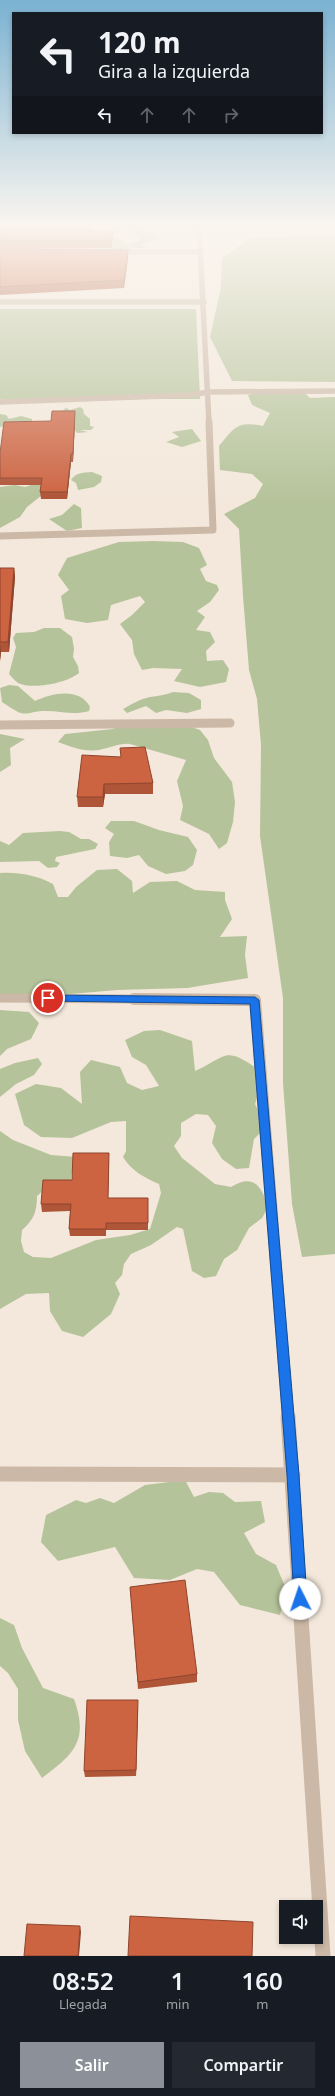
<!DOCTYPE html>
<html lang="es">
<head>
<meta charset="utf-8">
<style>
  :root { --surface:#171b24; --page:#242831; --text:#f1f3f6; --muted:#9ea1a6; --accent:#8c9099 }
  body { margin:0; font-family:"Noto Sans",sans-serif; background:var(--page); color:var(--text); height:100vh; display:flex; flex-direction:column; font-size:15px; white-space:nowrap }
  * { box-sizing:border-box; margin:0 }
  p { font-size:13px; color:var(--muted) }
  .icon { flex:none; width:22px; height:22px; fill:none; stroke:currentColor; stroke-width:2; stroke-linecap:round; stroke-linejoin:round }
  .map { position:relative; height:1956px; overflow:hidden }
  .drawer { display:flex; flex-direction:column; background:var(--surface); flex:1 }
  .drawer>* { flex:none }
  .guide { position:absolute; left:12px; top:12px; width:311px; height:122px; border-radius:0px; box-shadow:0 2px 6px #0003; background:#171b24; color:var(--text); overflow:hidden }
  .buttons { position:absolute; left:279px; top:1900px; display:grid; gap:8px }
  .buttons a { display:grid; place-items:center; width:44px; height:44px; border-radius:0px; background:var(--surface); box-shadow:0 2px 6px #0003; font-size:20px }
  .pin { position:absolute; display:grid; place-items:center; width:34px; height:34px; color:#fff; margin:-17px; border:2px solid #fff; border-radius:50%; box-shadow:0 1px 4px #0007 }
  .me { position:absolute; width:44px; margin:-22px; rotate:356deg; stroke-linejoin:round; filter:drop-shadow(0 0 3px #0008) }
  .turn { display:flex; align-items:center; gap:14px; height:84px; padding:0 20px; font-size:18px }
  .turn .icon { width:52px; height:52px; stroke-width:2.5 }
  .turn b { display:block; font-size:28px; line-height:34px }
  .lanes { display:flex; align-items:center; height:38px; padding:0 20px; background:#0003; justify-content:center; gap:20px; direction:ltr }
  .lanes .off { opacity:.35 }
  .eta { display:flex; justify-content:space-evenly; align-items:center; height:68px; text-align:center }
  .eta b { font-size:24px; font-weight:600; line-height:28px }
  .primary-button { display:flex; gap:8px; margin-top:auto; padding:8px 20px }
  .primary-button a { flex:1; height:46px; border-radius:0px; background:var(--accent); color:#fff; font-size:16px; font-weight:600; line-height:46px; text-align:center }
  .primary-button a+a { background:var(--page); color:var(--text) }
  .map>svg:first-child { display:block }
  .green { fill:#b5c39a }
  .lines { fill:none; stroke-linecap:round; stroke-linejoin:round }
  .minor-far4 { stroke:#ccb8a6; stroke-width:5.5 }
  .minor-far3 { stroke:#ccb8a6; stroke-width:7 }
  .minor-far2 { stroke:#ccb8a6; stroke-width:9 }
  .minor-far1 { stroke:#ccb8a6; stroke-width:12 }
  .minor { stroke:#ccb8a6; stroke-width:15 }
  .wall { fill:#af5538 }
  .shaded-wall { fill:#8f452e }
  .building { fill:#cc6341; stroke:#8f452e }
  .route { fill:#1a73e8; stroke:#114b97 }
</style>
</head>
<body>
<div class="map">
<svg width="335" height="1956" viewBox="0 0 335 1956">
  <rect width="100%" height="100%" fill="#f3e8db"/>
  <!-- green -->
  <path class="green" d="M 92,227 L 124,227 L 117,228 L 118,233 L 113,236 L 119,237 L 128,244 L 142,240 L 129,233 L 135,229 L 147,229 L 145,231 L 157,235 L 154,236 L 161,240 L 146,241 L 142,245 L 146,248 L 134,248 L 129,245 L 131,249 L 103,251 L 103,249 L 110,248 L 114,241 L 89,232 Z
    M 335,235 L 335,382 L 232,381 L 210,337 L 221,287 L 222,258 L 251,238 Z
    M 0,309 L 196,309 L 200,399 L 0,399 Z
    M 300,389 L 310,398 L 335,397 L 335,1254 L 302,1257 L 292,1204 L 283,1083 L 283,998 L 260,836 L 261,745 L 257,699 L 249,670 L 243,596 L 239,529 L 224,514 L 255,498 L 263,484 L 252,474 L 220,470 L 219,446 C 235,427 237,421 263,426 L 270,413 L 252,405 L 248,395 L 267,391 Z
    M 80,407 L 83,409 L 84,414 L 90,419 L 90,426 L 94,427 L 91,430 L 80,430 L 88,432 L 77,433 L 61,412 L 66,408 L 70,410 Z
    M 0,414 L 6,415 L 9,419 L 21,416 L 32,419 L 32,421 L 0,427 Z
    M 192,429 L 201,441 L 182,447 L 166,442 L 179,437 L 172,432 Z
    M 92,472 L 102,476 L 101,482 L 94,487 L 78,490 L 76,483 L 71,480 C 76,472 83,473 92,472 Z
    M 47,480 L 47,491 L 27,507 L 20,517 L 0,528 L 0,487 L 15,485 L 25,487 Z
    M 74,504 L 81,508 L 82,528 L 67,531 L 49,519 L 62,515 Z
    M 153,541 L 183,542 L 199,548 L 207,565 L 200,569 L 206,581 L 217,585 L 219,590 L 210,602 L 197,611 L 205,617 L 196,630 L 210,632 L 215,642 L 206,651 L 207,661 L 223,660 L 229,669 L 226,682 L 200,687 L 174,681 L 182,669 L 153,668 L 142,670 L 134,654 L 132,640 L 120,624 L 132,615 L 145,602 L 140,596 L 111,605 L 108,620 L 87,623 L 65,619 L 61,596 L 69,590 L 58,575 L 67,558 L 119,542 Z
    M 44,628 L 60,628 L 72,637 L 74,649 L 73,657 L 78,666 L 79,673 C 67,683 33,690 18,683 C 15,681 11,676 9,674 L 16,647 L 13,638 L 16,633 L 34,632 Z
    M 9,685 L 18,686 L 35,701 C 52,693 80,687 90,707 L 89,711 C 72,716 59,710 42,711 C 33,711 27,716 18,712 C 12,709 7,705 2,702 L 0,688 Z
    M 173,692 L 189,693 L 201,700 L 201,709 L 187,713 L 166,710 L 156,713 L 146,706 L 127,713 L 123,709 C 132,704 140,699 150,697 C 158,696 165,695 173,692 Z
    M 178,722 L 200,730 L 208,740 L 214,758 L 232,782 L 235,802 L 233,822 L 227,843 L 219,849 L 209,834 L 180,820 L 183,806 L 177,781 L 186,760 L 130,744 C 119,743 110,748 99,750 C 84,752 71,747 58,742 L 65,734 L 113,729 L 124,723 Z
    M 0,734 L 25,739 L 10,748 L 11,765 L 0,772 Z
    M 111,821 L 134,821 L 159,830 L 188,837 L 197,850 L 193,865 L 185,871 L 166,874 L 148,866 L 139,855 L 127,858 L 110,856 L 109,842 L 114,834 L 105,828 Z
    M 60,831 L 69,832 L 81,839 L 89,839 L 98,844 L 95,849 L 56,857 L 55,861 L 60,863 L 57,867 L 48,868 L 39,861 L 0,862 L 0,841 L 9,845 L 23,833 Z
    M 117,869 L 132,881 L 133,893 L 150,882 L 177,881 L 195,890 L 225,892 L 225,900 L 232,919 L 220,937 L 247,936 L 245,955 L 248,978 L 187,988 L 117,990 L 59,995 L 0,994 L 0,873 C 19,872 36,875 53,884 L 58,897 L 68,897 L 76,887 L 97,870 Z
    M 0,1010 L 29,1012 L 39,1023 L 31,1039 L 7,1049 L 0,1056 Z
    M 160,1030 L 192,1041 L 195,1071 C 228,1056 224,1045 259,1070 L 258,1095 L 255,1104 L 263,1120 L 260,1133 L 254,1139 L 249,1168 L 236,1169 L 222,1159 L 212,1143 L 216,1126 L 208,1115 L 196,1114 L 181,1123 L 181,1136 L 174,1146 L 182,1158 L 215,1184 L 231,1187 C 253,1173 262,1186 268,1207 L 262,1218 L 249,1228 L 237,1250 L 224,1259 L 216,1276 L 204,1278 L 192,1271 L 183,1229 L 177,1227 L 151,1245 L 131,1254 L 124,1264 L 122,1275 L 115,1283 L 120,1294 L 111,1314 L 83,1337 L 62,1331 L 50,1311 L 49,1293 L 26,1294 L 0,1309 L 0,1131 L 13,1140 L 51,1155 L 77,1157 L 74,1161 L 70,1183 L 46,1188 L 37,1196 C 37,1211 34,1220 22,1230 L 21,1241 L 24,1252 L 33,1257 L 51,1258 L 96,1240 L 130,1235 L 150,1229 L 161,1193 L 159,1184 C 143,1177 132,1171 123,1157 L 126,1151 L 126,1121 L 111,1122 L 72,1138 L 41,1137 L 24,1125 L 15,1094 L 36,1084 L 61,1088 L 82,1104 L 80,1072 L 91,1060 L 120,1067 L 127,1083 L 142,1090 L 159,1086 L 146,1065 L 132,1057 L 125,1040 L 144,1031 Z
    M 38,1058 L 42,1064 L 34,1075 L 16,1084 L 0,1097 L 0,1069 L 15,1063 Z
    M 185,1480 L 194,1497 L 209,1492 L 223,1493 L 235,1502 L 261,1501 L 265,1522 L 244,1533 L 256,1554 L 276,1565 L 286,1589 L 280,1615 L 240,1605 L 214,1572 L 197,1569 L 170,1580 L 134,1578 L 115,1547 L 58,1561 L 41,1542 L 46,1515 L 76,1500 L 86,1503 L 100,1498 L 114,1503 L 145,1485 Z
    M 0,1618 L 14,1625 L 22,1648 L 43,1688 L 74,1699 C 89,1741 74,1754 42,1778 L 25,1751 L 18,1720 L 18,1689 L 8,1673 L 0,1666 Z"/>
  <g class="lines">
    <!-- minor-far4 -->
    <path class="minor-far4" d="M 199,227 L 209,423
      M 115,252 L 199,252
      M 0,302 L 204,302
      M 0,402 L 191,395 L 208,392 L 335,391"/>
    <!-- minor-far3 -->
    <path class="minor-far3" d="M 0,536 L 213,530 L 209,422"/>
    <!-- minor-far2 -->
    <path class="minor-far2" d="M 0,725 L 230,723
      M 0,998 L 255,1000"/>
    <!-- minor-far1 -->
    <path class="minor-far1" d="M 134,999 L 255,1000 L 288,1418"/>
    <!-- minor -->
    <path class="minor" d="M 288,1417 L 323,1956
      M 0,1474 L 293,1475"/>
  </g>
  <!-- wall -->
  <path class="wall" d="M 0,227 L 92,227 L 90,231 L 113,232 L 113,240 L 111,248 L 0,249 Z
    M 0,249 L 128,258 L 124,288 L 0,295 Z
    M 75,418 L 73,462 L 71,462 L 67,499 L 41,499 L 40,492 L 41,485 L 0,485 L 0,453 L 51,421 Z
    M 0,568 L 14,568 L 15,577 L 9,652 L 1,652 L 0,661 Z
    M 121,757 L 153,783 L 153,794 L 105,794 L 103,807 L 78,807 L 77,797 Z
    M 109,1161 L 108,1198 L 148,1198 L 148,1230 L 106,1230 L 106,1236 L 70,1236 L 69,1229 L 70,1211 L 42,1212 L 41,1204 L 72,1180 Z
    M 130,1587 L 197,1674 L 197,1682 L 138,1689 Z
    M 138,1707 L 136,1776 L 85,1777 L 84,1771 Z"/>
  <!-- shaded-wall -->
  <path class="shaded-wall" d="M 89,227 L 92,227 L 88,239 L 87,231 Z
    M 113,232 L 113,240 L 111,248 L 110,240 Z
    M 128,250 L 128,258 L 124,288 L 124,280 Z
    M 75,411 L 75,418 L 73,462 L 73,454 Z
    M 71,454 L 71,462 L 67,499 L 67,492 Z
    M 14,568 L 15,577 L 9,652 L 8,642 Z
    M 0,643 L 1,652 L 0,661 Z
    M 104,784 L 105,794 L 103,807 L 103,797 Z
    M 138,1700 L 138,1707 L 136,1776 L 136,1770 Z
    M 80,1926 L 81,1932 L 79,1956 L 78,1956 Z"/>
  <!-- building -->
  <path class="building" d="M 0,227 L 89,227 L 87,231 L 113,232 L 110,240 L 0,241 Z
    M 0,249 L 128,250 L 124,280 L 0,287 Z
    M 52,411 L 75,411 L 73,454 L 71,454 L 67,492 L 40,492 L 42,478 L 0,478 L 0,453 L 4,422 L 51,421 Z
    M 0,568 L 14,568 L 8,642 L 0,642 Z
    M 145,747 L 153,783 L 104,784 L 103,797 L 77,797 L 82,755 L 121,757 L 120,748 Z
    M 73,1153 L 109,1153 L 108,1198 L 148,1198 L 148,1223 L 106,1223 L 106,1229 L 69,1229 L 71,1204 L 41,1204 L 43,1180 L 72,1180 Z
    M 185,1580 L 197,1674 L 138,1682 L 130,1587 Z
    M 87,1700 L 138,1700 L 136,1770 L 84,1771 Z
    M 130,1916 L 253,1922 L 252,1956 L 128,1956 Z
    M 27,1924 L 80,1926 L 78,1956 L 24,1956 Z"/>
  <!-- sky -->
  <linearGradient id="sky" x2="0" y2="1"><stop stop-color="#7bb2d2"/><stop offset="0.45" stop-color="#faf5ef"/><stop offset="1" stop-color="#faf5ef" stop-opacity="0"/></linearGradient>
  <rect width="335" height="501" fill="url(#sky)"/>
  <!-- route -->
  <path class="route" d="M 48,995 L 255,997 L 259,1000 L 299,1475 L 307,1599 L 305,1604 L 300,1606 L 296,1604 L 294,1599 L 287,1475 L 250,1004 L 48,1001 L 43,998 Z"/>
</svg>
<div class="buttons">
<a><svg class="icon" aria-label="sound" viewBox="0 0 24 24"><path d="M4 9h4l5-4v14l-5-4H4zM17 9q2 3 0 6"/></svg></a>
</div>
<div class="pin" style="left:48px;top:998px;background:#d93025"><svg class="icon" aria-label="arrive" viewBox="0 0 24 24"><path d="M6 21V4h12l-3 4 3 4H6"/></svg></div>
<svg class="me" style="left:300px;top:1599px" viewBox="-20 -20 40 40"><circle r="19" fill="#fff"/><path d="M0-13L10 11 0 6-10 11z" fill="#1a73e8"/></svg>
<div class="guide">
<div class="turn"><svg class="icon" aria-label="left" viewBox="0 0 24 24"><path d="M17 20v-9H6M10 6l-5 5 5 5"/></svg><div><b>120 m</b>Gira a la izquierda</div></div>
<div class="lanes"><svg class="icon" aria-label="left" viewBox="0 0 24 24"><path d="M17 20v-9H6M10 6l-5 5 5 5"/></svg><svg class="icon off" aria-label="ahead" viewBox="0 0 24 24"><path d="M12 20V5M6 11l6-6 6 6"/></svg><svg class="icon off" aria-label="ahead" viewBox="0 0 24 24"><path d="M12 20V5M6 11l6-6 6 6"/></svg><svg class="icon off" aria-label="right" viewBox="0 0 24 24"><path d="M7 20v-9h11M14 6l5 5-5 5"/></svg></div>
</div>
</div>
<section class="drawer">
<div class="eta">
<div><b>08:52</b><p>Llegada</p></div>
<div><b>1</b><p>min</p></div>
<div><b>160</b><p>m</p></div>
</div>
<div class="primary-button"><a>Salir</a><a>Compartir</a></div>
</section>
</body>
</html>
